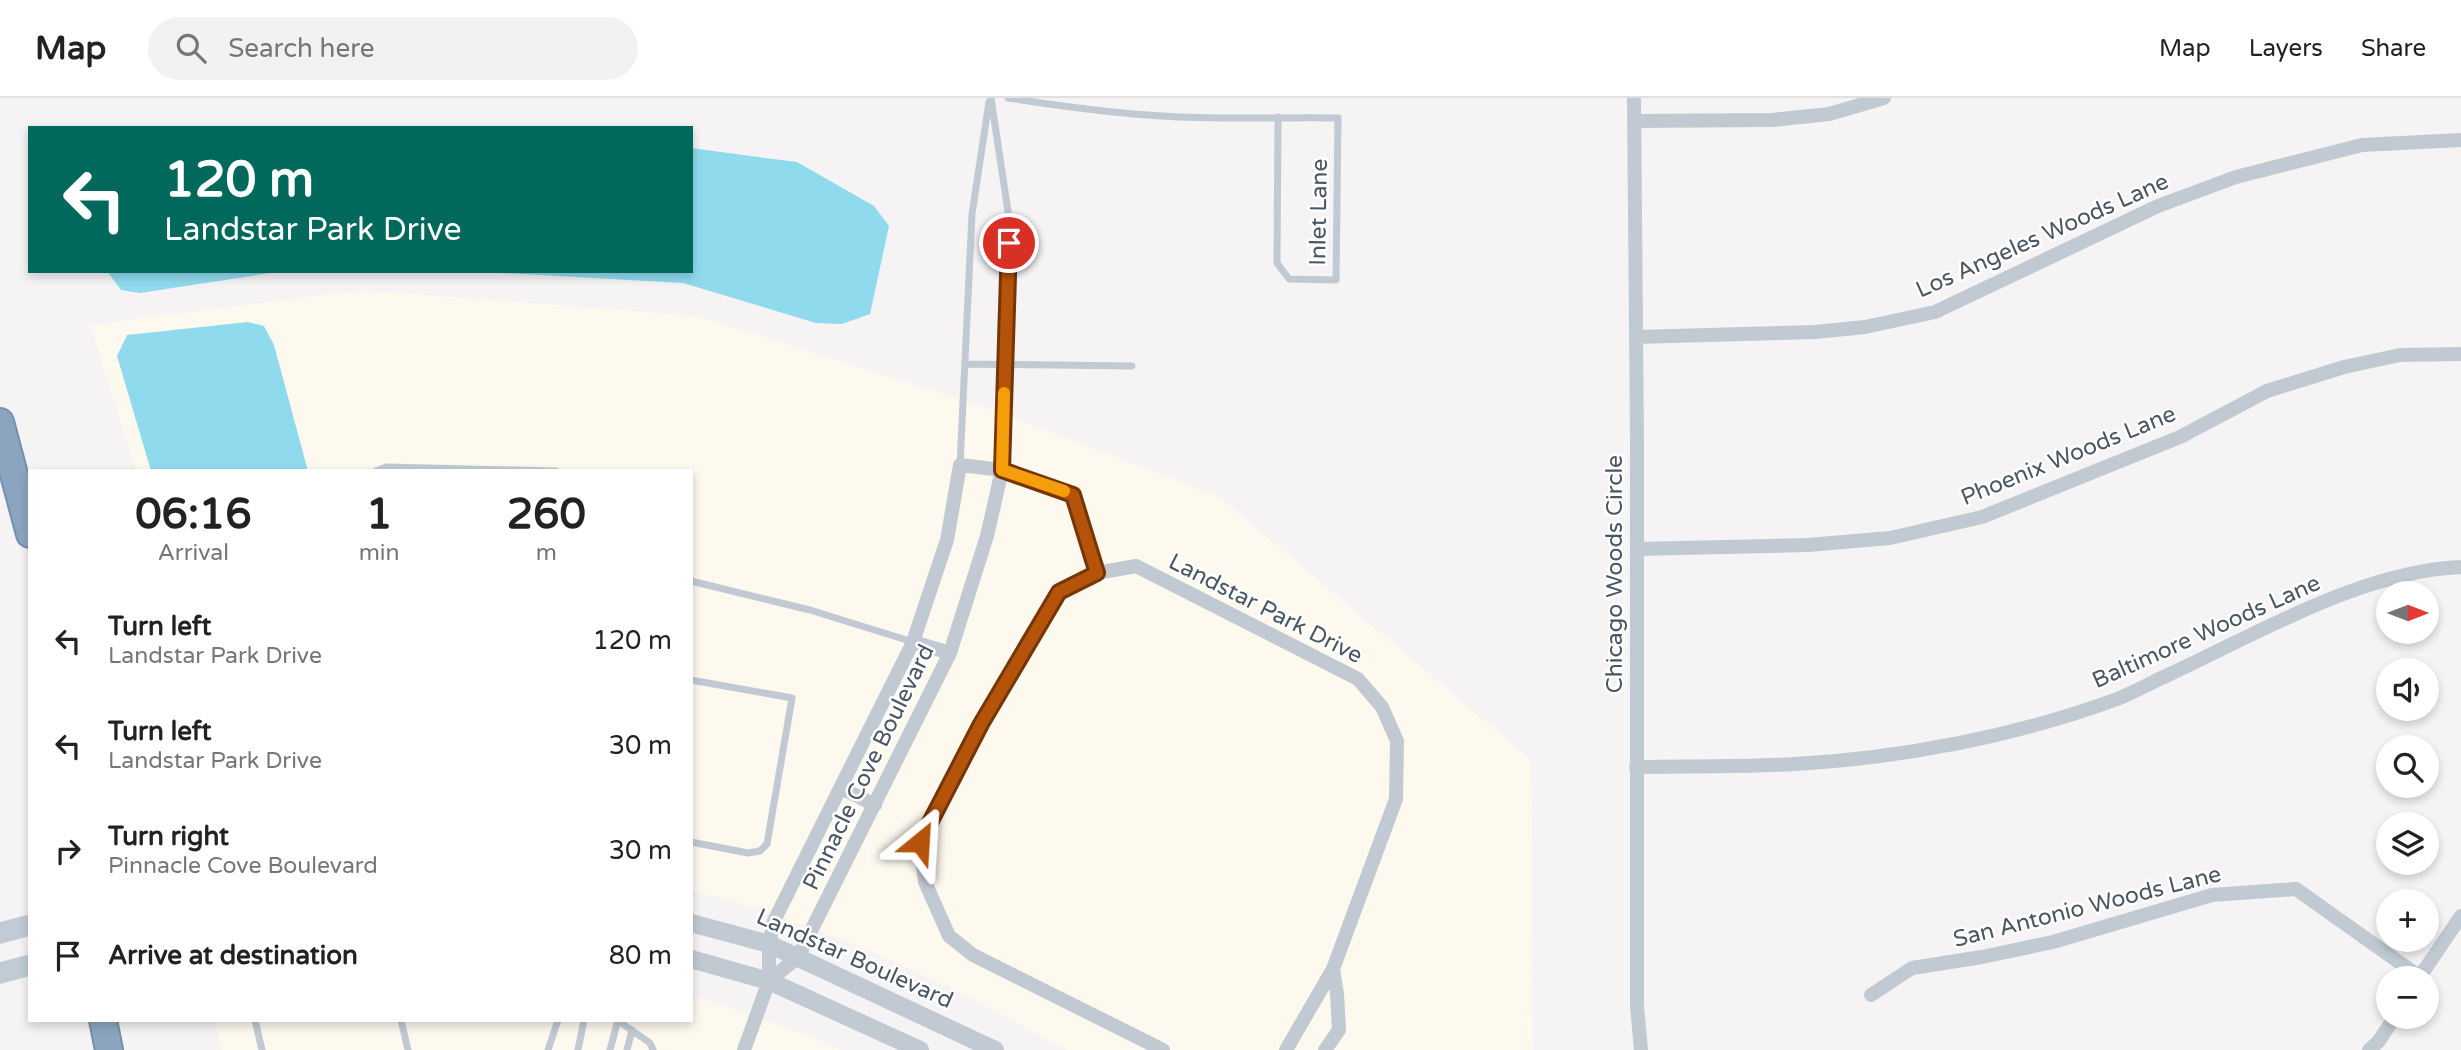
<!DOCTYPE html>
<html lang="en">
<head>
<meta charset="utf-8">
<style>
  :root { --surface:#fff; --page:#f2f2f2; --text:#222; --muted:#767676; --line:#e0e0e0 }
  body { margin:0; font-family:"Varela Round",sans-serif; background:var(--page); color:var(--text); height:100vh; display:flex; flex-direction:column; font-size:26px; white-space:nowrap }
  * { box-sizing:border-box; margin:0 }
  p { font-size:23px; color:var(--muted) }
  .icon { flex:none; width:38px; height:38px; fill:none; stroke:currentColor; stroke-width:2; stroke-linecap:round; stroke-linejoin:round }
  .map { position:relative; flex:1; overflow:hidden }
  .sheet { position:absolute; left:28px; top:371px; width:665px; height:553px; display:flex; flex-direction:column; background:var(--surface); border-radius:0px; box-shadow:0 4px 10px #0003 }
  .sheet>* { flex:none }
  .hud { position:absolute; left:28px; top:28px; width:665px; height:147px; border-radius:0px; box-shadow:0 4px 10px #0003; background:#00695c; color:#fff; overflow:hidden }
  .needle { width:46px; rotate:90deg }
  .tools { position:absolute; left:2376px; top:483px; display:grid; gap:14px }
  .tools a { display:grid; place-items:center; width:63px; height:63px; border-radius:50%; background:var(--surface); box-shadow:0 4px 10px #0003; font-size:35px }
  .pin { position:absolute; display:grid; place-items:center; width:60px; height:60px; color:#fff; margin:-30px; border:4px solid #fff; border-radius:50%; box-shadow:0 2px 7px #0007 }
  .me { position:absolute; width:77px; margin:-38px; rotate:27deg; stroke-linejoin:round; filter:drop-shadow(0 0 5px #0008) }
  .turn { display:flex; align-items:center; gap:24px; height:147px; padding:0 21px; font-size:32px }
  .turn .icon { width:91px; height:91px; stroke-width:2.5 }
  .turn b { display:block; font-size:49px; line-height:60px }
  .eta { display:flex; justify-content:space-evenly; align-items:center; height:119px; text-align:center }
  .eta b { font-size:42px; font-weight:700; line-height:49px }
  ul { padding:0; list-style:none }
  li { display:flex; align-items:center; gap:21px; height:105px; padding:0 21px }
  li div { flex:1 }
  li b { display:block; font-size:26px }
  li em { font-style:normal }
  header { display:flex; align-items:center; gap:42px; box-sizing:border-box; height:98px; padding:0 35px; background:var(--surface); border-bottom:2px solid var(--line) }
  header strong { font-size:33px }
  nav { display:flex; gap:38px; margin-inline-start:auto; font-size:24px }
  .search { width:490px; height:63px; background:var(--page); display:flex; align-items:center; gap:18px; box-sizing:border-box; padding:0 24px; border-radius:38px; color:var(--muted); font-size:26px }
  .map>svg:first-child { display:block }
  .commercial { fill:#fdf9ef }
  .water { fill:#90daee }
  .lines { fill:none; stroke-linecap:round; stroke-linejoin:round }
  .motorway-casing { stroke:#7690ad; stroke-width:30 }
  .service { stroke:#c1cad2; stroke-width:7 }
  .minor { stroke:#c1cad2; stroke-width:14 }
  .tertiary { stroke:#c1cad2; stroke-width:18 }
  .secondary { stroke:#c1cbd6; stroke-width:21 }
  .motorway { stroke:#8ba5c1; stroke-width:26 }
  .route-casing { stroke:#753606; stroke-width:18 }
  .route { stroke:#b45309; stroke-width:12 }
  .slow { stroke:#f59e0b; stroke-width:12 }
  .labels { text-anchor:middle; stroke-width:5; stroke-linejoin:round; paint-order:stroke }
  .street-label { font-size:23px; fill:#4a5661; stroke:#fff }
</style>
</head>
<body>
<header>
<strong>Map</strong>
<div class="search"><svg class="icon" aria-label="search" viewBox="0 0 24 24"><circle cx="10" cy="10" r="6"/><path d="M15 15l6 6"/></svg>Search here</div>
<nav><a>Map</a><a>Layers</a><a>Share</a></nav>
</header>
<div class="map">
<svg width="2461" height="952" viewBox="0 0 2461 952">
  <rect width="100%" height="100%" fill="#f5f3f3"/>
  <!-- commercial -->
  <path class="commercial" d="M 361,192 L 698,218 L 985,309 L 1220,399 L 1531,662 L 1533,952 L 1067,952 L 965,897 L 857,847 L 737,804 L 691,793 L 691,373 L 136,373 L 90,227 Z
    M 691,897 L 805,936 L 841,952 L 222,952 L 215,922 L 691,922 Z"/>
  <!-- water -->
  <path class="water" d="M 691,50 L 797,64 L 874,108 L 889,128 L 870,216 L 842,226 L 816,225 L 683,185 L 465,173 L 691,173 Z
    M 107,173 L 283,173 L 140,195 L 121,192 Z
    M 248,224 L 264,228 L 274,247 L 308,373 L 151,373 L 117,258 L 127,237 Z"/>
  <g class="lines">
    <defs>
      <path id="motorway" d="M 0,324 L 30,436
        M 103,922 L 109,952"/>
    </defs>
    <!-- motorway casing -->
    <use href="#motorway" class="motorway-casing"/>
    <!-- service -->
    <path class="service" d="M 991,0 L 1009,120 L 1002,372
      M 1008,0 C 1059,8 1110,15 1162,18 C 1220,22 1280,19 1338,20 L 1336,182 L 1289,181 L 1277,165 L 1278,19
      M 965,266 L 1132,268
      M 960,367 L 972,116 L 989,4
      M 376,373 L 386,369 L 556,373
      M 691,483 L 810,512 L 913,544
      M 691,582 L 792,600 L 767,746 L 760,753 L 748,755 L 691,744
      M 255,922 L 262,952
      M 401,922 L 408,952
      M 617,922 L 650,945 L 653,952
      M 548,952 L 558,922
      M 578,952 L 584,922
      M 610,952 L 618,922
      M 627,952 L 632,932"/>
    <!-- minor -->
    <path class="minor" d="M 1634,0 L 1637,344 L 1637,908 L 1641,952
      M 1634,23 L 1772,22 L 1829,16 L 1884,0
      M 1636,239 L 1815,234 L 1865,229 L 1935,214 L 2158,108 L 2236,79 L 2362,47 L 2461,42
      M 1637,451 L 1808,447 L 1890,440 L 1982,419 L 2180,339 L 2267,293 L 2344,269 L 2400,257 L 2461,256
      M 913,544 L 950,555
      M 1636,669 C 1689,668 1743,669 1795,666 C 1902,660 2017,638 2117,601 C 2135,594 2152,584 2170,576 C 2258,535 2363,473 2461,469
      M 841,690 L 875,707
      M 2419,880 L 2461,818
      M 769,883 L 798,859 L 950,555 L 987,438 L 1002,372
      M 1871,897 L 1912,870 L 1982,859 L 2053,844 L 2212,797 L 2296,791 L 2420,879
      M 744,952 L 769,883 L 769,846 L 774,823 L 913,544 L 947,442 L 960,367 L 1002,372 L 1073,397 L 1097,475
      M 1163,952 L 973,857 L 949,838 L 925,784 L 920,744 L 981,626 L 1059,494 L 1097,475 L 1136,468 L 1358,581 L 1382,609 L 1397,643 L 1396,701 L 1333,871 L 1337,896 L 1339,932 L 1325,952
      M 1286,952 L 1333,871
      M 2369,952 L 2378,944 L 2395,919"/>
    <!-- tertiary -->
    <path class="tertiary" d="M 691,825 L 769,846 L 995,952
      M 691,861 L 769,883 L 920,952"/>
    <!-- secondary -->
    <path class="secondary" d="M 0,835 L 30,827
      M 0,875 L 30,867"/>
    <!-- motorway -->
    <use href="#motorway" class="motorway"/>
  </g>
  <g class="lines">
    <defs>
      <path id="route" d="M 920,744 L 981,626 L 1059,494 L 1097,475 L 1073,397 L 1002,372 L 1009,145"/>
    </defs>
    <!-- route casing -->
    <use href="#route" class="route-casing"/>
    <!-- route -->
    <use href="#route" class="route"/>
    <!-- slow -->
    <path class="slow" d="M 1004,295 L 1002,372 L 1064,393"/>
  </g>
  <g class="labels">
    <!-- street labels -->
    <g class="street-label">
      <text transform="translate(1318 114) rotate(-89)" y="8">Inlet Lane</text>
      <text transform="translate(2042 137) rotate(-24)" y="8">Los Angeles Woods Lane</text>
      <text transform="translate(2068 357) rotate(-22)" y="8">Phoenix Woods Lane</text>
      <text transform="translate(1614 476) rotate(-90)" y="8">Chicago Woods Circle</text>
      <text transform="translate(1266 510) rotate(27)" y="8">Landstar Park Drive</text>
      <text transform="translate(2206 533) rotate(-24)" y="8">Baltimore Woods Lane</text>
      <text transform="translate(868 669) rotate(-64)" y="8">Pinnacle Cove Boulevard</text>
      <text transform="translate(2087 808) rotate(-14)" y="8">San Antonio Woods Lane</text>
      <text transform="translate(855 860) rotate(24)" y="8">Landstar Boulevard</text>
    </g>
  </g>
</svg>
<div class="tools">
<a><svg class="needle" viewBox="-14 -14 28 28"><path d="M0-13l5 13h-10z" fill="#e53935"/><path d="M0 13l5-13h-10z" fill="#767676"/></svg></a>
<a><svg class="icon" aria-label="sound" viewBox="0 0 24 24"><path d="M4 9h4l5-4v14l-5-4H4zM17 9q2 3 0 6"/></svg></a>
<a><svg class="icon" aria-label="search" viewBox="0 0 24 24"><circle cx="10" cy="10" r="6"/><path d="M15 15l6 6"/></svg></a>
<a><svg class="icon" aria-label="layers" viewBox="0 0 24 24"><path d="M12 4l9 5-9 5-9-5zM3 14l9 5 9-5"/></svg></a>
<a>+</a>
<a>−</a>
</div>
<div class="pin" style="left:1009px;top:145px;background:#d93025"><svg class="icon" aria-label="arrive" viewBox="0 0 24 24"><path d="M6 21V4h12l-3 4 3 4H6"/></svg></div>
<svg class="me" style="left:920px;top:744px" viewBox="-20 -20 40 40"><path d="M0-17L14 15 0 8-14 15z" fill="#b45309" stroke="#fff" stroke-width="4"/></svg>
<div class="hud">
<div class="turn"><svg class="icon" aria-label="left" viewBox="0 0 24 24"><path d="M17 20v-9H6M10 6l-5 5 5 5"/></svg><div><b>120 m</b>Landstar Park Drive</div></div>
</div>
<section class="sheet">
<div class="eta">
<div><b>06:16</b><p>Arrival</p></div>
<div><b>1</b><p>min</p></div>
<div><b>260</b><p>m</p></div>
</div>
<ul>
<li><svg class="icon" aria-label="left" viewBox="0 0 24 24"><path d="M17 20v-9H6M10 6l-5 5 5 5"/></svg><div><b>Turn left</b><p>Landstar Park Drive</p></div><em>120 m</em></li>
<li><svg class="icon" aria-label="left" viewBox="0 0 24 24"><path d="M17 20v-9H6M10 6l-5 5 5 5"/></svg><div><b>Turn left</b><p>Landstar Park Drive</p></div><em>30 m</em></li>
<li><svg class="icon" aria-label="right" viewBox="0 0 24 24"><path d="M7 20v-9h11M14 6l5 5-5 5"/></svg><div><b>Turn right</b><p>Pinnacle Cove Boulevard</p></div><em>30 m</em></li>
<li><svg class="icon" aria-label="arrive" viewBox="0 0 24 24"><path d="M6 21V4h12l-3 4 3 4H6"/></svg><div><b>Arrive at destination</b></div><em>80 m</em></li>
</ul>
</section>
</div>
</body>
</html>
